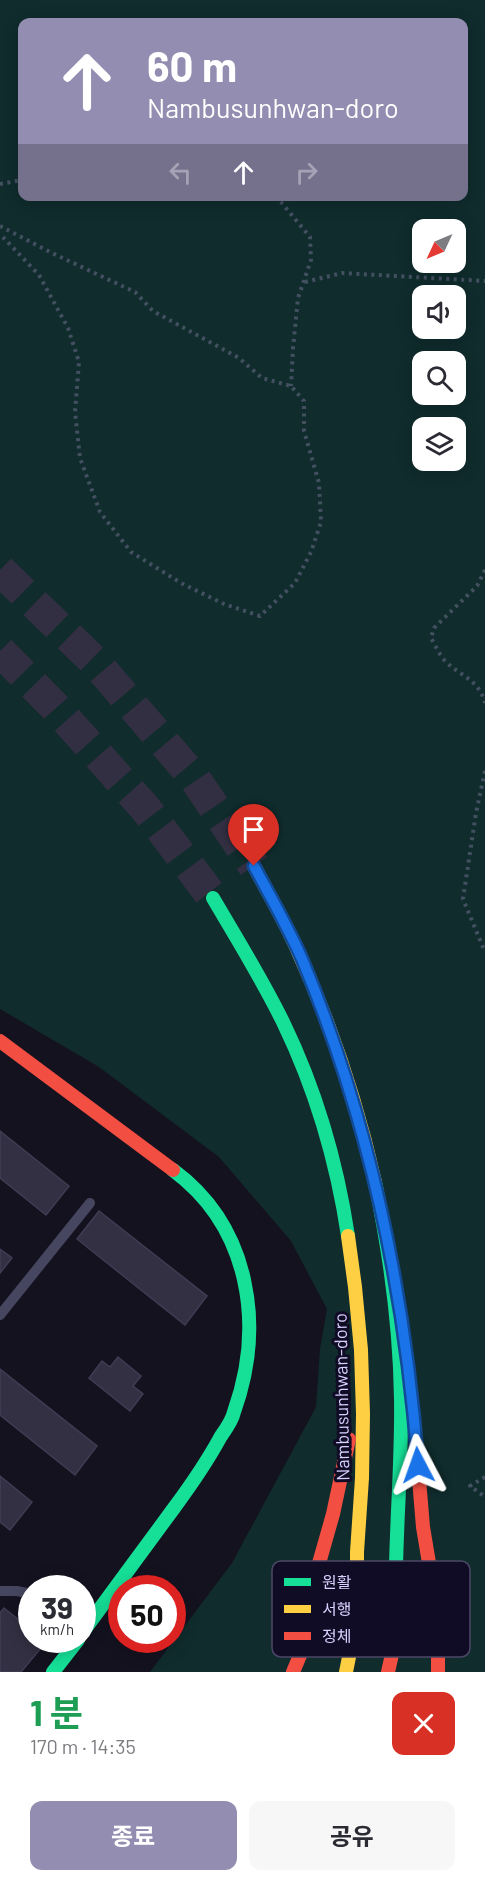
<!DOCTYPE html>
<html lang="ko">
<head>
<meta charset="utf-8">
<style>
  :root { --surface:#fff; --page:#f7f7f7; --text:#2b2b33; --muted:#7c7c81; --accent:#938eb1 }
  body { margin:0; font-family:Barlow,"Noto Sans KR",sans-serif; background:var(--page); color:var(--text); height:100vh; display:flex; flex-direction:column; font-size:22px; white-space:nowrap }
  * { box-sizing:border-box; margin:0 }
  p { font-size:20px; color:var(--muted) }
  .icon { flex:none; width:33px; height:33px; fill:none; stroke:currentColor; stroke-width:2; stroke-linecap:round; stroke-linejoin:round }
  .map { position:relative; height:1672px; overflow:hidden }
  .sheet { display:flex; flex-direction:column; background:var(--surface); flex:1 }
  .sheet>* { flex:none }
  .banner { position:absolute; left:18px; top:18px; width:450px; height:183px; border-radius:12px; box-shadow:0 3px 15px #0003; background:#938eb1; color:#fff; overflow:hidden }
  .needle { width:39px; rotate:226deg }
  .buttons { position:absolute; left:412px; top:219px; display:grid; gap:12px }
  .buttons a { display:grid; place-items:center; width:54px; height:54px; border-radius:12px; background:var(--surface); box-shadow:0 3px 15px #0003; font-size:30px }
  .speed { position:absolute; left:18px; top:1575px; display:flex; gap:12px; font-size:30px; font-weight:700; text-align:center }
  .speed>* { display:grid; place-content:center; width:78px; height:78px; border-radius:50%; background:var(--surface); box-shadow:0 3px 15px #0003; line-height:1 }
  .speed small { font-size:15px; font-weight:400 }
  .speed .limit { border:9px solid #d22; background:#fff; color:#111 }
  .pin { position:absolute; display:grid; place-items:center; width:51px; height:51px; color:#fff; margin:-62px -26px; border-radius:50% 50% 50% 0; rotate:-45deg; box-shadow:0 0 6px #0007 }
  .pin .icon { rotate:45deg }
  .me { position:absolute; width:66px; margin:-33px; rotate:356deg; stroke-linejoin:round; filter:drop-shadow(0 0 4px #0008) }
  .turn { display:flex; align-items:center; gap:21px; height:126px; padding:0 30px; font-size:27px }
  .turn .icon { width:78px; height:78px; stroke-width:2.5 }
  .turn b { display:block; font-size:42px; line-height:51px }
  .lanes { display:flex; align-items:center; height:57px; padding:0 30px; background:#0003; justify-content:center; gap:30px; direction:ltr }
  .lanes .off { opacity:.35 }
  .round { display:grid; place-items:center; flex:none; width:63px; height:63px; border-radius:12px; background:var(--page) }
  .summary { display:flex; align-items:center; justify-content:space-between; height:102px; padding:0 30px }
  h1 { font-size:36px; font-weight:700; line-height:45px; color:#1e9e55 }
  .button { display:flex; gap:12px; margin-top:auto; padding:12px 30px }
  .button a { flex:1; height:69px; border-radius:12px; background:var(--accent); color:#fff; font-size:24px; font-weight:700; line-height:69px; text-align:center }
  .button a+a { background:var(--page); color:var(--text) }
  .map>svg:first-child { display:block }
  .green { fill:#102c2d; fill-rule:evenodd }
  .building { fill:#323042; stroke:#413c54; stroke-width:1.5 }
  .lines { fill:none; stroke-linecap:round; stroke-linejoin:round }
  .secondary-tunnel { stroke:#312f41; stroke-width:32; stroke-dasharray:32 16; stroke-linecap:butt }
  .path { stroke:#425060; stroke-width:4; stroke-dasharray:3 4.5; stroke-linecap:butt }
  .lane { stroke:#474660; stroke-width:10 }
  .fast { stroke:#16e098; stroke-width:14 }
  .slow { stroke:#ffcf43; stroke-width:14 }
  .jam { stroke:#f24e42; stroke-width:14 }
  .route-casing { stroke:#114b97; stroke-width:15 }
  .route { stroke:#1a73e8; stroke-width:10 }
  .labels { text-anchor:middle; stroke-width:6; stroke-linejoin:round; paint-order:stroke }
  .street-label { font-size:18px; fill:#d7d1ff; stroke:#110c25 }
  .key { fill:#110c25; stroke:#4c4766; stroke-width:1.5 }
  .key-label { font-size:16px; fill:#d7d1ff }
</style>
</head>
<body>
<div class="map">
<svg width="485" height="1672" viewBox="0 0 485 1672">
  <rect width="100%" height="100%" fill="#14121f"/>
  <!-- green -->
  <path class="green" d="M 0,0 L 485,0 L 485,1672 L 150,1672 L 232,1563 L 316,1407 L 320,1349 L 327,1309 L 291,1241 L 219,1157 L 99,1067 L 0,1009 ZM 22,22 L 464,22 L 464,196 L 22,196 ZM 423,230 L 456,230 L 456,262 L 423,262 ZM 423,296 L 456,296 L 456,328 L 423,328 ZM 423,362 L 456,362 L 456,394 L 423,394 ZM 423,428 L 456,428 L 456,460 L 423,460 Z"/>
  <!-- building -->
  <path class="building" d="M 0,1131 L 69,1186 L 46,1215 L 0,1178 Z
    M 99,1211 L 207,1296 L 185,1325 L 77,1239 Z
    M 0,1249 L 12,1258 L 0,1273 Z
    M 118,1357 L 141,1376 L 133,1386 L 143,1394 L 130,1411 L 89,1378 L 102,1361 L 110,1367 Z
    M 0,1369 L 97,1446 L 75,1475 L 0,1415 Z
    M 0,1476 L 32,1502 L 10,1530 L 0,1522 Z
    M 4,1608 L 32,1630 L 32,1640 L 43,1640 L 46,1642 L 21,1672 L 0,1672 L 0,1613 Z"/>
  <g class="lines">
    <!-- secondary-tunnel -->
    <path class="secondary-tunnel" d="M 0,570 L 97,664 L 195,779 L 254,866
      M 0,651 L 55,707 L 145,808 L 213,898"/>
    <!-- path -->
    <path class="path" d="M 0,184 L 22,180
      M 276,196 L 310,237 L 311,260 L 298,298 L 293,348 L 291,386
      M 0,226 L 52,253 L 135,292 L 153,311 L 239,358 L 262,378 L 291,386 L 304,401 L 304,431 L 319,483 L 321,522 L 311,552 L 295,583 L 260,616 L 224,604 L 181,583 L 131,552 L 100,512 L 80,458 L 75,412 L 79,362 L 68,328 L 39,275 L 0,234
      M 305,282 L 342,273 L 485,281
      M 485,570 L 477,586 L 434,628 L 431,638 C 435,645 440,656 446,662 C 461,676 479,680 485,703
      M 485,771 L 476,813 L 463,899 L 485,952
      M 485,1477 L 470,1486 L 485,1497"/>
    <!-- lane -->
    <path class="lane" d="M 0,1315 L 90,1203
      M 0,1591 L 17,1591 L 32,1594"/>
    <!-- fast -->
    <path class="fast" d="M 213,898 C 237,939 262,979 283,1022 C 315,1088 337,1163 348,1236
      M 375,1182 C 390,1254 400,1326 401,1399 C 402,1456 397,1512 396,1568
      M 82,1633 C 113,1591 143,1550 174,1508 C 191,1485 207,1462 221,1436 C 226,1429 232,1421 234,1412 C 265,1325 250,1227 173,1170
      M 53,1672 L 78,1640"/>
    <!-- slow -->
    <path class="slow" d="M 254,866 C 268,893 284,920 296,947 C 330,1022 357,1102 375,1182
      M 346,1672 L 357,1617 L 357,1552 L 362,1478 L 363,1414 L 361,1350 L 355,1287 L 348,1236"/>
    <!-- jam -->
    <path class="jam" d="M 0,1041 L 173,1170
      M 418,1467 L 423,1527 L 438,1617 L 438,1672
      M 293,1672 L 312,1627 L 312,1588 L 333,1514 L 349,1439
      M 388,1672 L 395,1641 L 396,1568"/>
  </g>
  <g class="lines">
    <defs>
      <path id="route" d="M 254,866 C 270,896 288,927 302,959 C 369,1119 405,1292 418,1465"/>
    </defs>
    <!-- route casing -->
    <use href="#route" class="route-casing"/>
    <!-- route -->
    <use href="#route" class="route"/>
  </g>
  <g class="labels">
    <!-- street labels -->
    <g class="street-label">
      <text transform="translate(342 1397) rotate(-91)" y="6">Nambusunhwan-doro</text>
    </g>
  </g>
  <!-- legend -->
  <rect x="272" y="1561" width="198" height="96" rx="9" class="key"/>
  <rect x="284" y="1578" width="27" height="8" fill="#16e098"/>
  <rect x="284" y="1605" width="27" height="8" fill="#ffcf43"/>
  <rect x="284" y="1632" width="27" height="8" fill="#f24e42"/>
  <g class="key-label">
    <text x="322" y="1588">원활</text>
    <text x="322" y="1615">서행</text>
    <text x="322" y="1642">정체</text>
  </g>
</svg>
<div class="buttons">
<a><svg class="needle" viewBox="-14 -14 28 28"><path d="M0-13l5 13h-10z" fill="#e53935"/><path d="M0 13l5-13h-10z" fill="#7c7c81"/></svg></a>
<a><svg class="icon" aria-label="sound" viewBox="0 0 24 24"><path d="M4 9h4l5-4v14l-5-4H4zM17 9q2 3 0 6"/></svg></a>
<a><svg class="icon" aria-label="search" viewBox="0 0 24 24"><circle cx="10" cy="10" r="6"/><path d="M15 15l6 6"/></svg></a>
<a><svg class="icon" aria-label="layers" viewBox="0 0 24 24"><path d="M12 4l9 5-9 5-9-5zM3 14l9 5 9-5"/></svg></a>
</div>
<div class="speed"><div>39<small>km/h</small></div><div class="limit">50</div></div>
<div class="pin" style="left:254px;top:866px;background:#d93025"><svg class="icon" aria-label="arrive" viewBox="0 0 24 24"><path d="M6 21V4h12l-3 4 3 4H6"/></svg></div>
<svg class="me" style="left:418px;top:1465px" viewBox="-20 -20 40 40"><path d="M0-17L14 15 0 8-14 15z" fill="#1a73e8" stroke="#fff" stroke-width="4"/></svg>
<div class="banner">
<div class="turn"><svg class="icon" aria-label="ahead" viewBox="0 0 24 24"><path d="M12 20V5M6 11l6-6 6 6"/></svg><div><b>60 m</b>Nambusunhwan-doro</div></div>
<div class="lanes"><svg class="icon off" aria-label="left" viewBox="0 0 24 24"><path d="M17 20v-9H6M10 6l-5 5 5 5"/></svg><svg class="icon" aria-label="ahead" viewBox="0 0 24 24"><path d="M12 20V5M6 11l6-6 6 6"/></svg><svg class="icon off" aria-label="right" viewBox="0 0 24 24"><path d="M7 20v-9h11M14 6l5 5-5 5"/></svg></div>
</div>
</div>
<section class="sheet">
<div class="summary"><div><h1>1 분</h1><p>170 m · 14:35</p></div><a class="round" style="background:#d93025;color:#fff"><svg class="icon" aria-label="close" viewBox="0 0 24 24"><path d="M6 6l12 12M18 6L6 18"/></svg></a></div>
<div class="button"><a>종료</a><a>공유</a></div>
</section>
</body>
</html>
